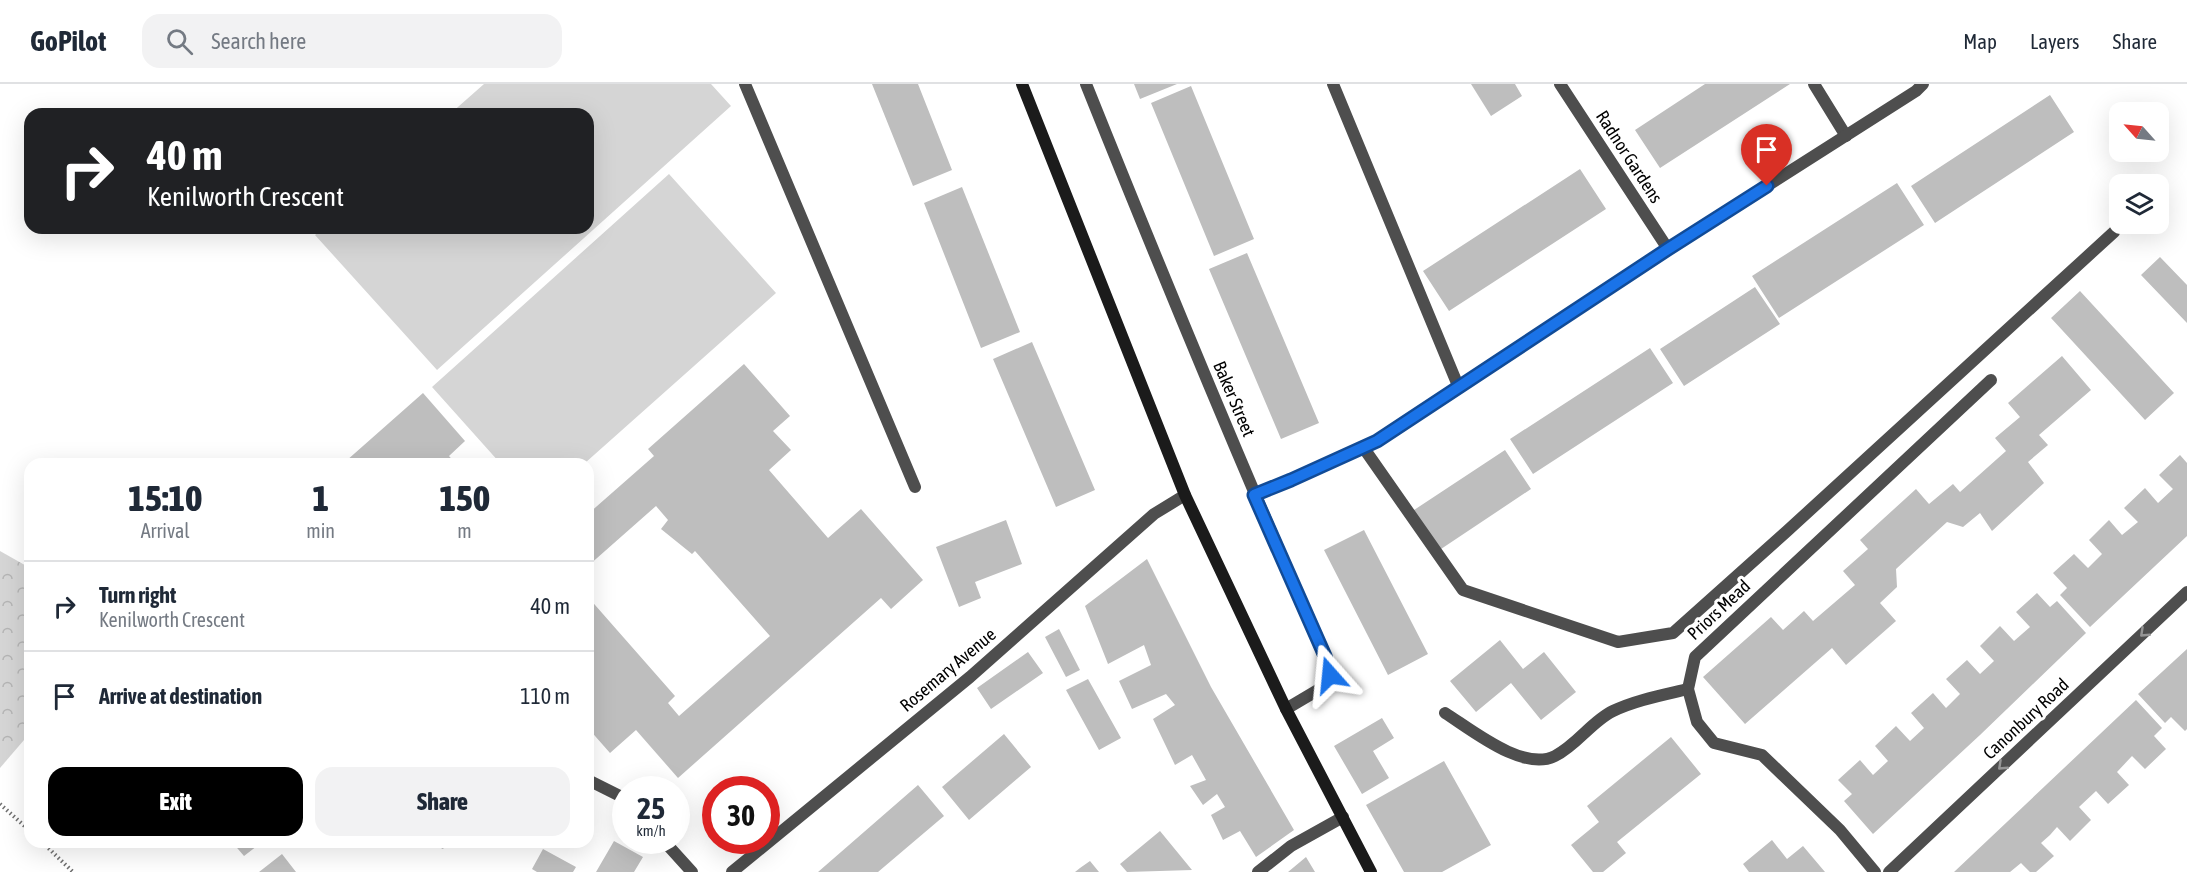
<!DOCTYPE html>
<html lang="en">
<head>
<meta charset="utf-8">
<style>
  :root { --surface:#fff; --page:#f2f2f3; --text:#1f2937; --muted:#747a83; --line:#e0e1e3; --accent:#000 }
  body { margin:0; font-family:"Asap Condensed",sans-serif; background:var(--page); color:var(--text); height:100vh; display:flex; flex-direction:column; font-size:22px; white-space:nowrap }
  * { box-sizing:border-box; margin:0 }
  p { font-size:20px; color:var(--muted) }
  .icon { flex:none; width:33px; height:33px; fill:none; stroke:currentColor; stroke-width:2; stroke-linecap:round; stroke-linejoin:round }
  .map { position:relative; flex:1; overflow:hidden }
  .details { position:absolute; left:24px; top:374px; width:570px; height:390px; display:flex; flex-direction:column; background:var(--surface); border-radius:18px; box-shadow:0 6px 24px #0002 }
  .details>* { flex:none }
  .banner { position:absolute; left:24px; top:24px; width:570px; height:126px; border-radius:18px; box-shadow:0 6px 24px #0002; background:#202124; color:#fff; overflow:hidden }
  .needle { width:39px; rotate:297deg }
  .tools { position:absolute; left:2109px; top:18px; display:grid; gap:12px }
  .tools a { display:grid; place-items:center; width:60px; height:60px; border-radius:12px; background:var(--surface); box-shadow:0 6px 24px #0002; font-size:30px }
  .speed { position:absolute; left:612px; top:692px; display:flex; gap:12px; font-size:30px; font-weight:700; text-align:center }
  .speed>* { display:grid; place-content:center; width:78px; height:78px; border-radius:50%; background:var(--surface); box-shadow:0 6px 24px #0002; line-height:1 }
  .speed small { font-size:15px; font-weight:400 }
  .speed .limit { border:9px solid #d22; background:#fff; color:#111 }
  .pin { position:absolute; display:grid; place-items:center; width:51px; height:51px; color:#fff; margin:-62px -26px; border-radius:50% 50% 50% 0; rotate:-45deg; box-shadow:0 0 6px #0007 }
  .pin .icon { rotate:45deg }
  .me { position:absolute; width:66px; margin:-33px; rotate:342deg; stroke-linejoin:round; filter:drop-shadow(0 0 4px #0008) }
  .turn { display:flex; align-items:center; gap:21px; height:126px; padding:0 24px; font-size:27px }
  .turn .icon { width:78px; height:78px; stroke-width:2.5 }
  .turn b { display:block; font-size:42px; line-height:51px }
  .eta { display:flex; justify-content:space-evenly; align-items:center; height:102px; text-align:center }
  .eta b { font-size:36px; font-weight:800; line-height:42px }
  .button { display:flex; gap:12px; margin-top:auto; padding:12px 24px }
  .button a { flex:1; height:69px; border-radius:18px; background:var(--accent); color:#fff; font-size:24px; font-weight:800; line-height:69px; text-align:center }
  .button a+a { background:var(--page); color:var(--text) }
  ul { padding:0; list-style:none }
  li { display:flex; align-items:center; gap:18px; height:90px; padding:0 24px; border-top:2px solid var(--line) }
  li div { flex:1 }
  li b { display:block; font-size:22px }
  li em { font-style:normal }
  header { display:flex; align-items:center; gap:36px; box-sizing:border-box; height:84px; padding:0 30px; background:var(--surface); border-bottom:2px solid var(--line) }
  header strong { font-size:28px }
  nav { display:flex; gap:33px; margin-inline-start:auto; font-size:21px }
  .search { width:420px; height:54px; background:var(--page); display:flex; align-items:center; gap:15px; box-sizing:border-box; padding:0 21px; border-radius:18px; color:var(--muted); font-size:22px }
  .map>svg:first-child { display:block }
  .park { fill:url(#park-crowns) }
  .pitch { fill:#d5d5d5 }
  .building { fill:#bebebe }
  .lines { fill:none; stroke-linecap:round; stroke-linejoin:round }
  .path { stroke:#707070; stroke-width:4; stroke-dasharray:1.5 3; stroke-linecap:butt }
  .lane { stroke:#4e4e4e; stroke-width:12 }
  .street { stroke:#4e4e4e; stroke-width:12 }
  .secondary { stroke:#1b1b1b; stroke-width:12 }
  .oneway { stroke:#959595 }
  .route-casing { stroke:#114b97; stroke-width:15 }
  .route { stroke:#1a73e8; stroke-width:10 }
  .labels { text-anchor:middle; stroke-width:6; stroke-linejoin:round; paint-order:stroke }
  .street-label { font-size:18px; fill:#000; stroke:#fff }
</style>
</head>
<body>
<header>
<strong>GoPilot</strong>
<div class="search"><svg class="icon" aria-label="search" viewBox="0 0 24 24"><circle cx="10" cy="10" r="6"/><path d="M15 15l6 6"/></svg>Search here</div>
<nav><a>Map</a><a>Layers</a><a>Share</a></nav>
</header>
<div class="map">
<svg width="2187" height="788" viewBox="0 0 2187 788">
  <defs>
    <pattern id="park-crowns" width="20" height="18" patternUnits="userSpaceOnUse" patternTransform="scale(1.5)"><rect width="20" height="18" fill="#d5d5d5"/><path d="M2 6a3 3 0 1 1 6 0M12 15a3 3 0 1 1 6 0" fill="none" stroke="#b5b5b5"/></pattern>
  </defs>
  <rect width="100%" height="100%" fill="#fff"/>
  <!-- park -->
  <path class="park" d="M 0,467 L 30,484 L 30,649 L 0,684 Z"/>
  <!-- pitch -->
  <path class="pitch" d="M 484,0 L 711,0 L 731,22 L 437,286 L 315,151 L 323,144 L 588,144 L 588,30 L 450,30 Z
    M 669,90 L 776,209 L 585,379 L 500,379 L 432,303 Z"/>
  <!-- building -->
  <path class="building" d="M 872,0 L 918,0 L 952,86 L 913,102 Z
    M 1134,0 L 1177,0 L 1140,15 Z
    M 1471,0 L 1515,0 L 1522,12 L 1491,32 Z
    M 1705,0 L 1790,0 L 1660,84 L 1635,46 Z
    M 1191,2 L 1254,155 L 1214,172 L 1151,19 Z
    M 2050,11 L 2074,48 L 1935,139 L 1911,102 Z
    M 1580,85 L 1606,125 L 1449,227 L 1423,187 Z
    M 1897,99 L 1924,141 L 1779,234 L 1752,192 Z
    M 962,103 L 1020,248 L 981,264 L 924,119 Z
    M 1247,169 L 1319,339 L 1281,355 L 1209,185 Z
    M 2160,173 L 2187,201 L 2187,239 L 2141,191 Z
    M 1755,203 L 1780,240 L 1684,302 L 1660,265 Z
    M 2080,207 L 2174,309 L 2145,336 L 2051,234 Z
    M 1032,258 L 1095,406 L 1056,423 L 993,275 Z
    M 1650,264 L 1673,299 L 1533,390 L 1510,355 Z
    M 2062,272 L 2091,306 L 2039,351 L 2048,361 L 2028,378 L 2044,399 L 1992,447 L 1980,429 L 1963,443 L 1947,438 L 1896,485 L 1897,503 L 1880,519 L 1896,537 L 1846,581 L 1832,564 L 1745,640 L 1703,593 L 1771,533 L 1783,546 L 1804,527 L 1813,537 L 1855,501 L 1843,487 L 1868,465 L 1860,456 L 1916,405 L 1929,420 L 1953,400 L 1960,408 L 2006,367 L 1995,354 L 2020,333 L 2008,319 Z
    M 744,280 L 790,332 L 773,347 L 791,366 L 769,386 L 828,454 L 861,425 L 923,496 L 891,525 L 881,514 L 678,694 L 636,646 L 610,669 L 588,644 L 588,513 L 675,612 L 668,619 L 679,632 L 770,552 L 695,467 L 692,470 L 661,445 L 668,436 L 656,422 L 588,482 L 588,430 L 654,372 L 648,365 Z
    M 423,309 L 465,357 L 449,372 L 456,380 L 348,380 L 346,377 Z
    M 1505,366 L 1531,405 L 1438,467 L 1411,428 Z
    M 2180,371 L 2187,379 L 2187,452 L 2090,543 L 2060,511 L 2067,504 L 2053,489 L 2074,470 L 2088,484 L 2102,470 L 2089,456 L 2109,436 L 2122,451 L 2138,438 L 2124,424 L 2145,404 L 2158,419 L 2173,405 L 2159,391 Z
    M 1006,436 L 1022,480 L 975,498 L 981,514 L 959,523 L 936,463 Z
    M 1364,446 L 1428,570 L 1388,591 L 1324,466 Z
    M 1147,475 L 1211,603 L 1294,746 L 1256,773 L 1240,747 L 1223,756 L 1211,731 L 1225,723 L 1217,710 L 1203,721 L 1190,702 L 1206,696 L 1192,671 L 1175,681 L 1153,635 L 1175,621 L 1166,610 L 1132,625 L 1119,597 L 1151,581 L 1144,561 L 1108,580 L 1085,522 Z
    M 2037,509 L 2050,523 L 2057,517 L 2086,549 L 1980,651 L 1873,750 L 1844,717 L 1852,710 L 1838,696 L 1860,676 L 1873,691 L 1888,677 L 1875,662 L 1896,642 L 1910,657 L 1924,644 L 1911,629 L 1933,609 L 1946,624 L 1960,610 L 1946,595 L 1967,576 L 1980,590 L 1994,577 L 1980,562 L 2000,542 L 2014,557 L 2030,543 L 2016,528 Z
    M 1059,545 L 1080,586 L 1066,593 L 1045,553 Z
    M 1500,556 L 1523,585 L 1544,568 L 1576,608 L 1541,636 L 1511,599 L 1476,628 L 1450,597 Z
    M 2187,565 L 2187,645 L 2185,647 L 2171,633 L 2165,639 L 2138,610 Z
    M 1028,568 L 1043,589 L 991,625 L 977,604 Z
    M 1088,595 L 1121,654 L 1099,666 L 1066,606 Z
    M 2136,616 L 2162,644 L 2154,652 L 2166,665 L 2145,685 L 2132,672 L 2117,688 L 2129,701 L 2108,720 L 2096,707 L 2079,723 L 2091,736 L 2070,757 L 2057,743 L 2050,751 L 2041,759 L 2054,772 L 2036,788 L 2030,788 L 2021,779 L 2010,788 L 1954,788 Z
    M 1382,634 L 1394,654 L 1373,667 L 1389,694 L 1362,710 L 1334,662 Z
    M 1004,650 L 1031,683 L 969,736 L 942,703 Z
    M 1671,653 L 1701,690 L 1617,758 L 1626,769 L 1603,788 L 1593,788 L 1571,761 L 1599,738 L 1587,722 Z
    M 1444,677 L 1491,761 L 1442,788 L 1404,788 L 1366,721 Z
    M 918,701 L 944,732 L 878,788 L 818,788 Z
    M 1160,747 L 1192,786 L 1127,788 L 1120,780 Z
    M 1772,756 L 1787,775 L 1803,762 L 1825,788 L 1749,788 L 1743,780 Z
    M 614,757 L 643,773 L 634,788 L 596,788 Z
    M 232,758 L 262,758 L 244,772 Z
    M 429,758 L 448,758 L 443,765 Z
    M 543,765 L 576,783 L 573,788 L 537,788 L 532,785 Z
    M 282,770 L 296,788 L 259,788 Z
    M 1306,773 L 1315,788 L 1288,788 Z
    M 1090,777 L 1099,788 L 1075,788 L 1080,784 Z"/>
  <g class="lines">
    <!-- path -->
    <path class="path" d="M 0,720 L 30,747
      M 42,758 L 73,788"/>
    <!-- lane -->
    <path class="lane" d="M 745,0 L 915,403
      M 1333,0 L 1459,304
      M 1814,0 L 1846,52
      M 1363,363 L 1463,506 L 1618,558 L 1673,549 L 1786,448 L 2114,148
      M 1445,629 C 1472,646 1523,688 1555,672 C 1577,661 1592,637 1613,627 C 1636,616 1663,611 1688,605
      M 588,696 L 626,715
      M 663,756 L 692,788"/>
    <!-- street -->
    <path class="street" d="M 1086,0 C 1163,192 1242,383 1325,572 L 1330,591 L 1318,606 L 1286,625
      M 1560,0 L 1668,165
      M 1254,411 L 1291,396 L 1377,357 L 1668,165 L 1916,7 L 1923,0
      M 732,788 L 970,593 L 1154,430 L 1185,411
      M 1258,788 L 1291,762 L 1343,733
      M 1875,788 L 1840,746 L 1762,671 L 1714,659 L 1697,638 L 1688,605 L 1695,573 L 1991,296
      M 1889,788 L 2187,508"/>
    <!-- secondary -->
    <path class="secondary" d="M 1022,0 L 1185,411 L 1286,625 L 1371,788"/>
  </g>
  <!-- one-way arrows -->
  <defs><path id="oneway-chevron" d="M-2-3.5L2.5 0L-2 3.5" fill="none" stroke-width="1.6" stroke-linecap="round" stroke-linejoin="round" transform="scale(1.5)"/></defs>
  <g class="oneway">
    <use href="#oneway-chevron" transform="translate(2144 549) rotate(137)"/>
    <use href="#oneway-chevron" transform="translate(2002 682) rotate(137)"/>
  </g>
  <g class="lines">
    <defs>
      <path id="route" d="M 1330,591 L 1325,572 L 1254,411 L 1291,396 L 1377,357 L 1668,165 L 1767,102"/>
    </defs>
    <!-- route casing -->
    <use href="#route" class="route-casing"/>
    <!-- route -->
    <use href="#route" class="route"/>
  </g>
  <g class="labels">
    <!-- street labels -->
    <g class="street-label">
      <text transform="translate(1629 73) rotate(57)" y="6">Radnor Gardens</text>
      <text transform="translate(1234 315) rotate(67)" y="6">Baker Street</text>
      <text transform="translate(1719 526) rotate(-43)" y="6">Priors Mead</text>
      <text transform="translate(948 586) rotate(-40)" y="6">Rosemary Avenue</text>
      <text transform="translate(2026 635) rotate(-43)" y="6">Canonbury Road</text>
    </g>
  </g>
</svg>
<div class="tools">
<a><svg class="needle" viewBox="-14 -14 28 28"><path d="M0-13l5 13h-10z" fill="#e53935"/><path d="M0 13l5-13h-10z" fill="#747a83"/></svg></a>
<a><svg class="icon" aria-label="layers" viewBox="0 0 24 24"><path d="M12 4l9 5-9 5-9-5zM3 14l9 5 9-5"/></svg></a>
</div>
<div class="speed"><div>25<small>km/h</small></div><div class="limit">30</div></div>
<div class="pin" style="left:1767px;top:102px;background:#d93025"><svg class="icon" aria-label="arrive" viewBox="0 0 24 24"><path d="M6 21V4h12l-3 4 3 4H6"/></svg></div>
<svg class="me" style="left:1330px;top:591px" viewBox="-20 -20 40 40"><path d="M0-17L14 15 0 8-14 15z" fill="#1a73e8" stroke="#fff" stroke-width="4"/></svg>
<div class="banner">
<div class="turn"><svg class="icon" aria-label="right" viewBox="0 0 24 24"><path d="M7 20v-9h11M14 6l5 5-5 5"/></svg><div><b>40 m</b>Kenilworth Crescent</div></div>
</div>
<section class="details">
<div class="eta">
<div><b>15:10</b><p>Arrival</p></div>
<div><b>1</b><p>min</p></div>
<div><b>150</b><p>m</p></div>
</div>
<ul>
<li><svg class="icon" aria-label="right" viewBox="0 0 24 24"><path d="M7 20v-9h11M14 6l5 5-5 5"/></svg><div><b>Turn right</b><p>Kenilworth Crescent</p></div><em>40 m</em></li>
<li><svg class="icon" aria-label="arrive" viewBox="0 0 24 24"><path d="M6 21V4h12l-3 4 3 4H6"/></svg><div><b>Arrive at destination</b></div><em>110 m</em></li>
</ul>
<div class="button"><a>Exit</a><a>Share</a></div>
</section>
</div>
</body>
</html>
